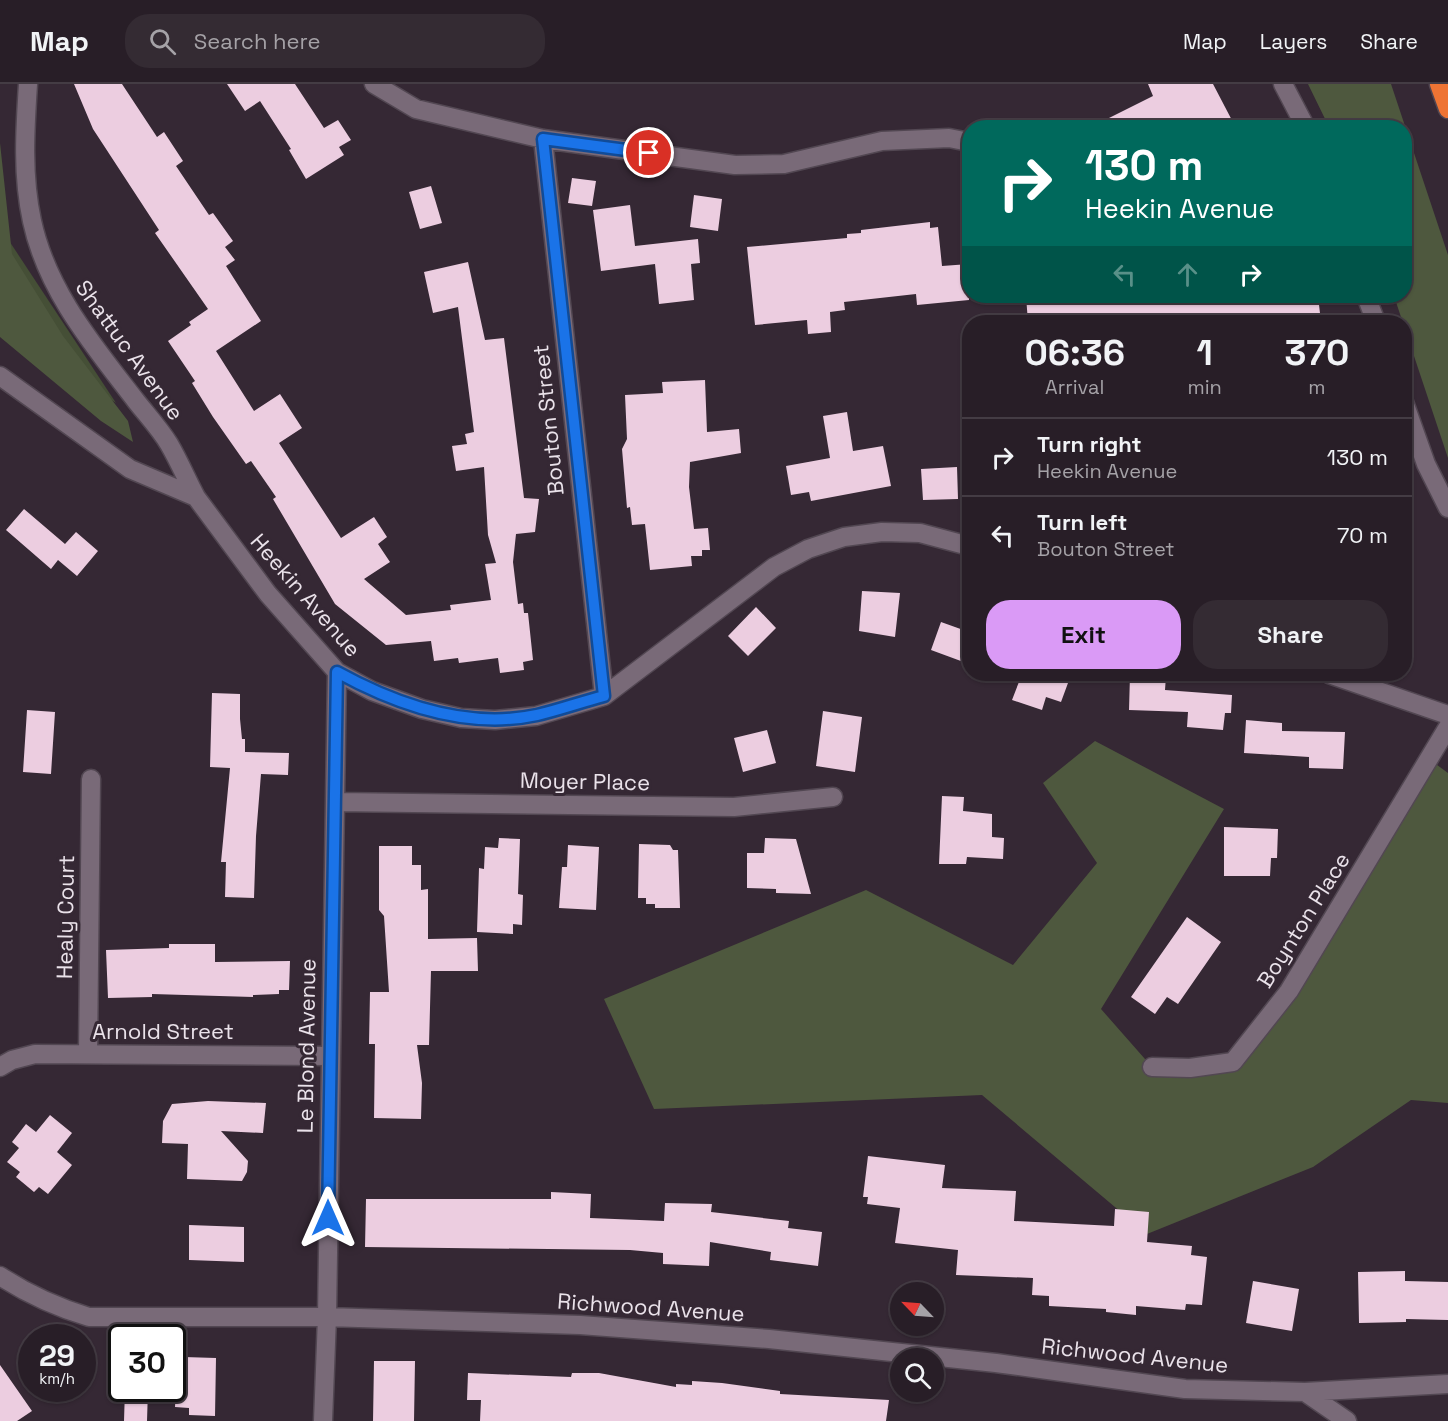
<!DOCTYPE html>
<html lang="en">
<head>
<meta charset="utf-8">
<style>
  :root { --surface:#281e27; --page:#342b33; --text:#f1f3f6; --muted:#a5a2a7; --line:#443c44; --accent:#da9af6 }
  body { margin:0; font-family:"Space Grotesk",sans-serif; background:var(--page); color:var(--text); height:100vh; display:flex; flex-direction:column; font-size:22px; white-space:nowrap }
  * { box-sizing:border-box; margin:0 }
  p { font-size:20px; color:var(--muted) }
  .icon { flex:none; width:33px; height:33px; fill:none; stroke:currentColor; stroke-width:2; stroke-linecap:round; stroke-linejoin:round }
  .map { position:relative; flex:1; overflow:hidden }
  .sheet { position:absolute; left:962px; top:231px; width:450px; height:366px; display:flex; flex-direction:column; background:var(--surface); border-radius:24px; box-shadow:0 2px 4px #0004,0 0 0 2px var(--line) }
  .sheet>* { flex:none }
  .guide { position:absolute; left:962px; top:36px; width:450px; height:183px; border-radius:24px; box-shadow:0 2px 4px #0004,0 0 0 2px var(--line); background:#00695c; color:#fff; overflow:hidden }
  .needle { width:39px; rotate:295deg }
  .fabs { position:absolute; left:890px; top:1198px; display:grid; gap:12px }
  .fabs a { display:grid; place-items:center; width:54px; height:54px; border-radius:50%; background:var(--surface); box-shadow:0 2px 4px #0004,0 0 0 2px var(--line); font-size:30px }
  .speed { position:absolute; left:18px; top:1240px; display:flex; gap:12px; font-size:30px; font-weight:700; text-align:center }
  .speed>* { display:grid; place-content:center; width:78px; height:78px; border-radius:50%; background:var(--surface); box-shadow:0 2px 4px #0004,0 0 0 2px var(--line); line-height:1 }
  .speed small { font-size:15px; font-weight:400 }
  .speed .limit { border:3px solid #111; border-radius:9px; background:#fff; color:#111 }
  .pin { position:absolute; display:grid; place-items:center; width:51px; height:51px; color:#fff; margin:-26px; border:3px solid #fff; border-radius:50%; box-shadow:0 2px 6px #0007 }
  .me { position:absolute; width:66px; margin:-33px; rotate:0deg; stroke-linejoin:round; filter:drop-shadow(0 0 4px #0008) }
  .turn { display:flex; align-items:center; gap:21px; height:126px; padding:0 24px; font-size:27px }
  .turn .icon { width:78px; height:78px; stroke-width:2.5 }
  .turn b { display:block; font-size:42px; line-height:51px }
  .lanes { display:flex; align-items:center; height:57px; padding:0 24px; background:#0003; justify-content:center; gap:30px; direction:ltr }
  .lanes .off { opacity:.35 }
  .eta { display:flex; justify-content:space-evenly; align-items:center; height:102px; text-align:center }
  .eta b { font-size:36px; font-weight:700; line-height:42px }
  .cta { display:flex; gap:12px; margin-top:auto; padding:12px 24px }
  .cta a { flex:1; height:69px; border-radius:24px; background:var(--accent); color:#111; font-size:24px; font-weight:700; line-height:69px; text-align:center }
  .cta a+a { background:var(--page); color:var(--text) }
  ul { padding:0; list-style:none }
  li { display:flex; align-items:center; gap:18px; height:78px; padding:0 24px; border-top:2px solid var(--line) }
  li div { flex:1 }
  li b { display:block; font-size:22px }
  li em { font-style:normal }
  header { display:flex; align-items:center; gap:36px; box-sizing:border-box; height:84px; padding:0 30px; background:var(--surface); border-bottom:2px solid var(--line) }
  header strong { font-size:28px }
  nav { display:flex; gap:33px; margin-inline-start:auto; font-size:21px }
  .search { width:420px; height:54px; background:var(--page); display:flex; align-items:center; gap:15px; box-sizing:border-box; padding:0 21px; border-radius:24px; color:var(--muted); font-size:22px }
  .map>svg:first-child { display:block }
  .green { fill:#454f36 }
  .forest { fill:#4e583e }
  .building { fill:#eccde0 }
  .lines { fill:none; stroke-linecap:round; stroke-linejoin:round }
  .minor-casing { stroke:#524752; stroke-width:21 }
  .highway-casing { stroke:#524752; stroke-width:21 }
  .minor { stroke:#796a78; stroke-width:18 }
  .highway { stroke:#ee7434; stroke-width:18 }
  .route-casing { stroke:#114b97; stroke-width:15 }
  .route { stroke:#1a73e8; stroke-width:10 }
  .labels { text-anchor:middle; stroke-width:6; stroke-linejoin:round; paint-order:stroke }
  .street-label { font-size:22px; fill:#eae2ea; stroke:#352834 }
</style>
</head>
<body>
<header>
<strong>Map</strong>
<div class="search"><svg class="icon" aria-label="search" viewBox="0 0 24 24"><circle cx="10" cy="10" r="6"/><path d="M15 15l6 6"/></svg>Search here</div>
<nav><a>Map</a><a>Layers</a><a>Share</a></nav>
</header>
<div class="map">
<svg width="1448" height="1337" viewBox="0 0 1448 1337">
  <rect width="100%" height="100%" fill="#352834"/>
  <!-- green -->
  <path class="green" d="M 0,143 L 116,319 L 0,243 Z"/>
  <!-- forest -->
  <path class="forest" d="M 1308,0 L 1391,0 L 1448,171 L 1448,374 L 1394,212 L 1404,212 L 1404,44 L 1329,43 Z
    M 0,59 L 12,170 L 63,252 L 128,337 L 133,358 L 101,337 L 0,253 Z
    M 1095,657 L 1224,725 L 1101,925 L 1152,983 L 1233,978 L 1429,675 L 1448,689 L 1448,1019 L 1411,1016 L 1313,1083 L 1147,1150 L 982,1011 L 654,1025 L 604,915 L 866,806 L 1013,881 L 1097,779 L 1043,699 Z"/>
  <!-- building -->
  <path class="building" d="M 74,0 L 122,0 L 157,53 L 164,48 L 183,77 L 176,82 L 209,131 L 213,129 L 233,157 L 225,163 L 235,176 L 226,182 L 261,237 L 216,267 L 254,327 L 280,310 L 302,344 L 279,359 L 341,454 L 374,433 L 387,453 L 378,460 L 390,478 L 364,495 L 406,531 L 451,526 L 450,521 L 491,516 L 485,480 L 496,479 L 488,451 L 484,383 L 456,387 L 452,362 L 467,360 L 465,350 L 474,348 L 458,223 L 433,229 L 424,188 L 468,178 L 485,256 L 504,254 L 524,414 L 539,415 L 535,448 L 516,450 L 513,478 L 518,520 L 523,519 L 524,529 L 528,529 L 533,576 L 523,578 L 524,586 L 500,589 L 498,574 L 459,579 L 458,574 L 434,577 L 431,557 L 386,561 L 335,520 L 273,415 L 276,413 L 251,377 L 246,380 L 213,333 L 192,299 L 195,297 L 168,257 L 191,241 L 189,238 L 208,225 L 155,149 L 159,146 L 93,45 Z
    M 227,0 L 295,0 L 324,44 L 338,36 L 351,56 L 339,63 L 344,71 L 306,95 L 289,66 L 291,65 L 260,17 L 245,27 Z
    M 1148,0 L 1213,0 L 1236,44 L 1089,44 L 1153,12 Z
    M 572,94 L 596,97 L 592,122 L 568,119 Z
    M 431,102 L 442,139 L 420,145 L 409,108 Z
    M 694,111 L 722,115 L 718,147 L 690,143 Z
    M 630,121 L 635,162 L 698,155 L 700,179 L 691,180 L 694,216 L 659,220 L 655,180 L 601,187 L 593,126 Z
    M 930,138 L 930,144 L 938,143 L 942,182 L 969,180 L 969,216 L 917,221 L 916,210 L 844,218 L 845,226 L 830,228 L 831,248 L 808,250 L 807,236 L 755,241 L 747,163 L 847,154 L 847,150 L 861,149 L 861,146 Z
    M 1026,212 L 1211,212 L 1212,218 L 1264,212 L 1269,212 L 1270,218 L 1318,212 L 1321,238 L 1028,238 Z
    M 705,296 L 707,348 L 739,345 L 741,369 L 690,378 L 689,403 L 694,445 L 708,444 L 710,466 L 702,466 L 702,472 L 691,472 L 692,482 L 650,486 L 645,440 L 632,441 L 630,423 L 627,424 L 622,365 L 627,355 L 625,311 L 663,309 L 662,298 Z
    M 847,328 L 853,367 L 883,362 L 891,402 L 811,417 L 809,408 L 791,411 L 786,382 L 830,374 L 823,332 Z
    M 957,383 L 958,415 L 923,416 L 921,385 Z
    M 24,425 L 65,460 L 76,448 L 98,467 L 77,492 L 58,476 L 51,485 L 6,446 Z
    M 862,507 L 900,509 L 895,553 L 859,547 Z
    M 756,523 L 776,544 L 748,572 L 728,552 Z
    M 941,538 L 969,548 L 969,580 L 931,566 Z
    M 1022,590 L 1064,590 L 1062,597 L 1068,599 L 1061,618 L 1046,613 L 1042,626 L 1012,616 Z
    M 1130,591 L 1166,592 L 1165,606 L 1232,611 L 1231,629 L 1225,629 L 1223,646 L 1187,643 L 1188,628 L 1129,626 Z
    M 212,609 L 240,610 L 240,635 L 242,655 L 245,655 L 245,668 L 289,669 L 288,691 L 261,690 L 256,752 L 254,814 L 225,813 L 226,778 L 221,778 L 230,684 L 210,683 Z
    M 27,626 L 55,628 L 51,690 L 23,688 Z
    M 823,627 L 862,633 L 855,688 L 816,682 Z
    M 1246,636 L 1282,639 L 1282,647 L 1345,648 L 1343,685 L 1309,684 L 1309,673 L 1244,669 Z
    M 767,646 L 776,679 L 743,688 L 734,654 Z
    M 942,712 L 964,713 L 963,727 L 992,730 L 992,753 L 1004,754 L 1003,775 L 967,773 L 966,780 L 939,780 Z
    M 1224,743 L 1278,745 L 1277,774 L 1271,774 L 1270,792 L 1224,792 Z
    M 499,754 L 520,755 L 518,810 L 523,811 L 522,841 L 513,840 L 513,850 L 477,848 L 479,784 L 484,785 L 485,763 L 498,764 Z
    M 765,754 L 796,755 L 811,810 L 776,809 L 776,805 L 747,804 L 747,769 L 764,769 Z
    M 639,760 L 670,761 L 673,766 L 678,766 L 680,824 L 655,824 L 655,820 L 646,820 L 646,814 L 638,814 Z
    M 568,761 L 599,763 L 596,826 L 559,824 L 562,783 L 567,783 Z
    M 379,762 L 412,762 L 412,781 L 421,781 L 421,806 L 428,805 L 428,855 L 477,854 L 478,887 L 431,887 L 429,961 L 417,961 L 422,999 L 421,1035 L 374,1034 L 375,960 L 369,960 L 370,908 L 389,908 L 384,832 L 379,826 Z
    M 1187,833 L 1221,858 L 1178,920 L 1167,913 L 1155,930 L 1131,913 Z
    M 169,860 L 215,860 L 215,878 L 290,877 L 289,906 L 279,906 L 279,910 L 253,911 L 253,913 L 152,910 L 152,913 L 108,914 L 106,866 L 169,864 Z
    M 208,1017 L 266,1019 L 263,1049 L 221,1047 L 248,1077 L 247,1088 L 242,1097 L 187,1095 L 188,1060 L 162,1059 L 163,1037 L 172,1020 Z
    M 50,1031 L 72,1049 L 57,1068 L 72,1081 L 48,1110 L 39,1103 L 34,1108 L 16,1093 L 20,1088 L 7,1078 L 19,1064 L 12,1058 L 26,1040 L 36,1048 Z
    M 868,1072 L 945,1081 L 942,1104 L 1016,1107 L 1014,1137 L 1114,1142 L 1115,1125 L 1149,1128 L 1147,1158 L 1192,1162 L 1191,1171 L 1207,1173 L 1202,1221 L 1186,1220 L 1185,1226 L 1136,1222 L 1136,1231 L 1106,1228 L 1106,1225 L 1049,1222 L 1049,1212 L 1032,1211 L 1033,1194 L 956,1191 L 958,1166 L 895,1159 L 900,1124 L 867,1120 L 868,1113 L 863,1113 Z
    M 551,1108 L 591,1110 L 590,1134 L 664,1137 L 665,1119 L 712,1120 L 711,1128 L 789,1137 L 788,1144 L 822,1148 L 818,1182 L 770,1176 L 771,1168 L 710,1158 L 709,1182 L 663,1180 L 663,1169 L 630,1166 L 365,1163 L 366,1115 L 551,1115 Z
    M 189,1141 L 244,1143 L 244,1178 L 189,1176 Z
    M 1405,1187 L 1405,1197 L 1448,1198 L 1448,1236 L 1406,1235 L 1406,1238 L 1359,1239 L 1358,1188 Z
    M 1253,1197 L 1299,1205 L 1292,1247 L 1246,1239 Z
    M 184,1273 L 216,1274 L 215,1332 L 189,1331 L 189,1324 L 175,1323 L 177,1282 L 183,1282 Z
    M 374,1277 L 415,1277 L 414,1337 L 373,1337 Z
    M 0,1281 L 32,1327 L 17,1337 L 0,1337 Z
    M 468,1289 L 571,1293 L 572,1289 L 599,1289 L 676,1303 L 676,1300 L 692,1301 L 692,1297 L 722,1299 L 780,1307 L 780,1310 L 889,1316 L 886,1337 L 480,1337 L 481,1316 L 467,1316 Z
    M 125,1305 L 148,1305 L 147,1337 L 124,1337 Z"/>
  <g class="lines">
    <defs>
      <path id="minor" d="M 28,0 C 25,46 22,91 32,137 C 47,207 93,261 136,317 C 147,331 160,345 169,360 C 179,377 187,396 196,413
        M 374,0 L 416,25 L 543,55 L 735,81 L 784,80 L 882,57 L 949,54 L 969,58
        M 1283,0 L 1306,44
        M 543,55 L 604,612
        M 1366,212 L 1376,238
        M 0,292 L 130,385 L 196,413 L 268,510 L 337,588 L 372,607 L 422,625 L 461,634 L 495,636 L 536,632 L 604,612 L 774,483 L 808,465 L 844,453 L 882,448 L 920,449 L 969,462
        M 1404,318 L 1426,380 L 1448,424
        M 1329,590 L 1448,631
        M 336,718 L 734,723 L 833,713
        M 88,970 L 91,695
        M 0,983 L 12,976 L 35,970 L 329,972
        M 1152,983 L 1190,984 L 1233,978 L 1289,907 L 1448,643
        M 0,1192 C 29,1211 56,1223 89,1233 L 327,1233 L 580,1241 L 769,1255 L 996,1279 L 1185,1305 L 1305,1308 L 1448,1300
        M 1305,1308 L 1347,1337
        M 323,1337 L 327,1233 L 337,588"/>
      <path id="highway" d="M 1439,0 L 1448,25"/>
    </defs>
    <!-- minor casing -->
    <use href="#minor" class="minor-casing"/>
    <!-- highway casing -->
    <use href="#highway" class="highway-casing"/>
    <!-- minor -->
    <use href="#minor" class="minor"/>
    <!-- highway -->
    <use href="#highway" class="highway"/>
  </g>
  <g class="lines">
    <defs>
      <path id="route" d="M 328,1134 L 337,588 C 397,621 467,646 537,631 C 559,626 581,618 604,612 L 543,55 L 649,69"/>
    </defs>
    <!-- route casing -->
    <use href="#route" class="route-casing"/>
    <!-- route -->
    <use href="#route" class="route"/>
  </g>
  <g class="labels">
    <!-- street labels -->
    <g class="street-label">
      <text transform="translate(130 266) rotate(54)" y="8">Shattuc Avenue</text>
      <text transform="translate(548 336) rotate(-96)" y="8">Bouton Street</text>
      <text transform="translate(306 511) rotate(49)" y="8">Heekin Avenue</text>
      <text transform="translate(585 697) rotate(1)" y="8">Moyer Place</text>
      <text transform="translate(65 833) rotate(-89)" y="8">Healy Court</text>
      <text transform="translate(1303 836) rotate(-58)" y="8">Boynton Place</text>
      <text x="163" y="955">Arnold Street</text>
      <text transform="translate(306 962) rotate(-89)" y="8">Le Blond Avenue</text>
      <text transform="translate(651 1223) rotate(4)" y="8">Richwood Avenue</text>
      <text transform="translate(1135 1271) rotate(6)" y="8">Richwood Avenue</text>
    </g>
  </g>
</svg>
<div class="fabs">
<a><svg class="needle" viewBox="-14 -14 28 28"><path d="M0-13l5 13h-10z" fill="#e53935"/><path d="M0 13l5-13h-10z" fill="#a5a2a7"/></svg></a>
<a><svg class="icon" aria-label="search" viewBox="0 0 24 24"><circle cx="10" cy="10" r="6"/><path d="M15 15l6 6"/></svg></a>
</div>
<div class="speed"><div>29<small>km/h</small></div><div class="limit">30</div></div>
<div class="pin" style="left:649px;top:69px;background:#d93025"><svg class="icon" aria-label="arrive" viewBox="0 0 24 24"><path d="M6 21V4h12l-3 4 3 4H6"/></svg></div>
<svg class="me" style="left:328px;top:1134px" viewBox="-20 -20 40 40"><path d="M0-17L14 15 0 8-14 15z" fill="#1a73e8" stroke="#fff" stroke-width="4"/></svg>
<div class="guide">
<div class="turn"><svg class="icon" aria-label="right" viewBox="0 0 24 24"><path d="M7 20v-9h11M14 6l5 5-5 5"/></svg><div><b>130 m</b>Heekin Avenue</div></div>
<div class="lanes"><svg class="icon off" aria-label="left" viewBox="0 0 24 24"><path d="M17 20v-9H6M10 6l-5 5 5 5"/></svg><svg class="icon off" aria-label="ahead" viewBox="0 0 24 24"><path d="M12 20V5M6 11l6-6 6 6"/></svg><svg class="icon" aria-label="right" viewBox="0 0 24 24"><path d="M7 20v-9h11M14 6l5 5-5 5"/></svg></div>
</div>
<section class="sheet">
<div class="eta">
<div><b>06:36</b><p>Arrival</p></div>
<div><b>1</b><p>min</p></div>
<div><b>370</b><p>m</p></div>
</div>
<ul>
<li><svg class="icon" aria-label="right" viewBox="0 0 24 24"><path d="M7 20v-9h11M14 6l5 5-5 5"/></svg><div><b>Turn right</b><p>Heekin Avenue</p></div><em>130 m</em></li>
<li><svg class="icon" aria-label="left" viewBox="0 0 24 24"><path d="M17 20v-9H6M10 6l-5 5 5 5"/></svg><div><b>Turn left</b><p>Bouton Street</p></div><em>70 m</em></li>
</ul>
<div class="cta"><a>Exit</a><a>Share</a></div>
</section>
</div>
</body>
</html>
